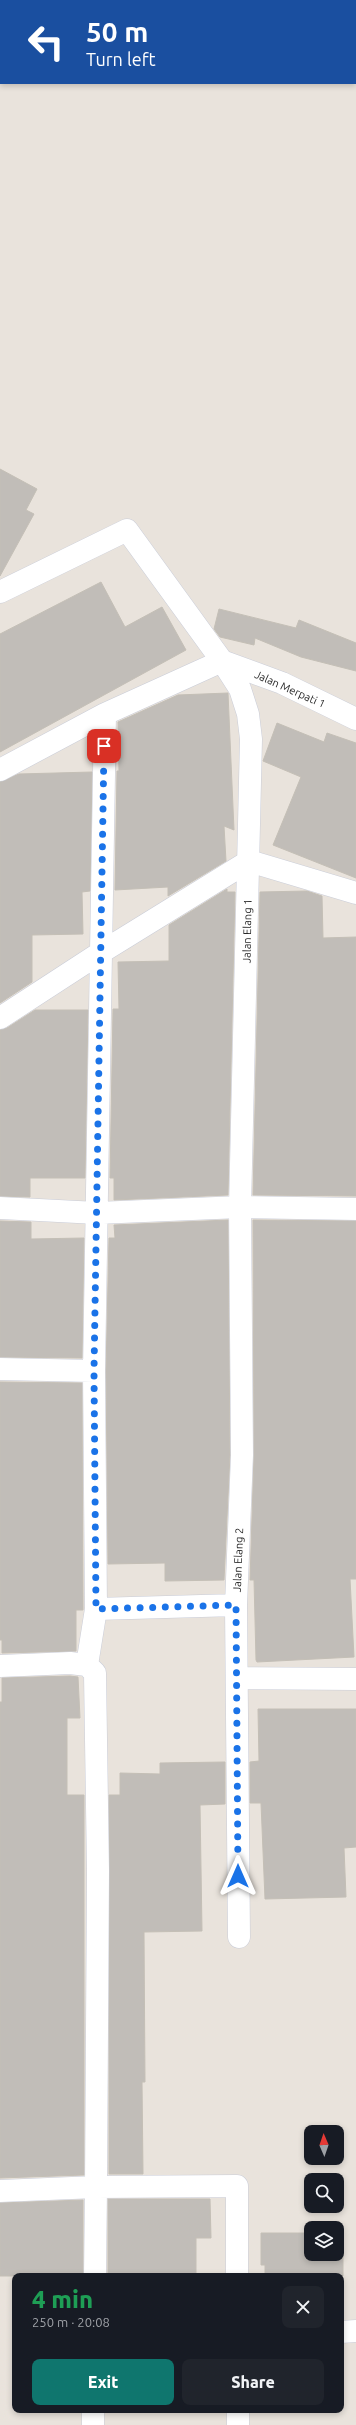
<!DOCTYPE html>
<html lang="en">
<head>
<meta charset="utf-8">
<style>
  :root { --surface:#171b24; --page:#20242c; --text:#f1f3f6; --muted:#9ea1a6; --accent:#0f766e }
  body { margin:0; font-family:Ubuntu,sans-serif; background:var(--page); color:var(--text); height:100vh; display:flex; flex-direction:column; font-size:15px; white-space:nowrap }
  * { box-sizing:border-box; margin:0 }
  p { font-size:13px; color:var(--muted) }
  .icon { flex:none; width:22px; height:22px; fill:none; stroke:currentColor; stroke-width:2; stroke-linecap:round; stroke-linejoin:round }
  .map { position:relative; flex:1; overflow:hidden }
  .drawer { position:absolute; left:12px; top:2273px; width:332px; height:140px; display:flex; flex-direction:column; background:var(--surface); border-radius:8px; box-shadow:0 2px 6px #0003 }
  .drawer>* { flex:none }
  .top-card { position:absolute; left:0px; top:0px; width:356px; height:84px; box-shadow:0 2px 6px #0003; background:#1a4fa0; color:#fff; overflow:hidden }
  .needle { width:26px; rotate:358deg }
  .controls { position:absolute; left:304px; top:2125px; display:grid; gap:8px }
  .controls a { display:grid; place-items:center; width:40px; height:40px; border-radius:8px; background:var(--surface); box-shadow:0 2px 6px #0003; font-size:20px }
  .pin { position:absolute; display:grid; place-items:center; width:34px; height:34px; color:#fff; margin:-17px; border-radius:8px; box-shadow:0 2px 6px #0006 }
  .me { position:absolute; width:44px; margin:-22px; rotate:0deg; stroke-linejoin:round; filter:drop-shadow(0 0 3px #0008) }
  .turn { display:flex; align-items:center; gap:14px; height:84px; padding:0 20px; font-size:18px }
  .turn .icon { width:52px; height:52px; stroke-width:2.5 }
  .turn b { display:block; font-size:28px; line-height:34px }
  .round { display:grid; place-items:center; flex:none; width:42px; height:42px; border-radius:8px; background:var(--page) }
  .headline { display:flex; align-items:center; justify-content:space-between; height:68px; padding:0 20px }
  h1 { font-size:24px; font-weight:800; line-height:30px; color:#1e9e55 }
  .cta { display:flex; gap:8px; margin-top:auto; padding:8px 20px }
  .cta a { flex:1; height:46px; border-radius:8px; background:var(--accent); color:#fff; font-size:16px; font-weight:800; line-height:46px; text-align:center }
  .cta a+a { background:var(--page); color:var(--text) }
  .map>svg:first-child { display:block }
  .building { fill:#c1bdb8; stroke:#c4bfb6 }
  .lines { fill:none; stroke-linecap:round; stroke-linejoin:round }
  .street-casing { stroke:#cacdd8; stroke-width:23 }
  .street { stroke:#fff; stroke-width:22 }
  .route { stroke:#1a73e8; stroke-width:7; stroke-dasharray:0 12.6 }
  .labels { text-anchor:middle; stroke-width:3.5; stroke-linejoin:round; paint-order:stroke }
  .street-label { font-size:11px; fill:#282828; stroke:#fff }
</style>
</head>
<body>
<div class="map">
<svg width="356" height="2425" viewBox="0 0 356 2425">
  <rect width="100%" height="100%" fill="#e9e3dc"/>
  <!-- building -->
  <path class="building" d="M 0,469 L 37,489 L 26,510 L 34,514 L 0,576 Z
    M 101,582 L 125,627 L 162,607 L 186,650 L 0,752 L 0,634 Z
    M 219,609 L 296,628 L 299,620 L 356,643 L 356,671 L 301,657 L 255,638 L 254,645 L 220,637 L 214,629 Z
    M 228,693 L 234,830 L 224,826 L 226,861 L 168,896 L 168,887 L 115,890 L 117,771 L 119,771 L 118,722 L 178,695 Z
    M 277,723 L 324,742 L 327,733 L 356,743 L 356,878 L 273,845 L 301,777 L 263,761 Z
    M 92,772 L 90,891 L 82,892 L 83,934 L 32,935 L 32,982 L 0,1003 L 0,782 L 19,774 Z
    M 227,889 L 227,892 L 235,892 L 228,1195 L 114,1200 L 114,1178 L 110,1178 L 113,1009 L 119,1009 L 118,962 L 169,961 L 169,925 Z
    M 307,891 L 322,896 L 323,938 L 356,937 L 356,1196 L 253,1195 L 260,892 Z
    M 35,1010 L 88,1010 L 85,1178 L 30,1178 L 30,1197 L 0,1196 L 0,1030 L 7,1028 Z
    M 228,1220 L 230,1455 L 224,1580 L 165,1581 L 165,1563 L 108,1564 L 106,1371 L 109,1238 L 115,1238 L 114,1225 Z
    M 253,1220 L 356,1221 L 356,1579 L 350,1579 L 354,1657 L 257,1662 L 256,1660 L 254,1580 L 250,1580 L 254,1455 Z
    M 0,1221 L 31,1222 L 31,1239 L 84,1238 L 82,1358 L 0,1357 Z
    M 0,1382 L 82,1383 L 83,1608 L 83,1610 L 76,1610 L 76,1651 L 2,1653 L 2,1640 L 0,1640 Z
    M 70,1676 L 78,1677 L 80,1718 L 67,1718 L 67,1795 L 84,1795 L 84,2175 L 0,2178 L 0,1702 L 2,1702 L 2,1678 Z
    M 258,1709 L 356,1709 L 356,1847 L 344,1848 L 346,1897 L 265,1899 L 261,1803 L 250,1803 L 250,1762 L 259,1761 Z
    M 225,1762 L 225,1804 L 200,1805 L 202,1931 L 144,1932 L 145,2082 L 142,2082 L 143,2174 L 109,2174 L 109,1795 L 120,1795 L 120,1773 L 160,1774 L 160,1763 Z
    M 108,2199 L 210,2199 L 211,2238 L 196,2238 L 196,2276 L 108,2276 Z
    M 83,2200 L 83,2276 L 0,2276 L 0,2203 Z
    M 337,2232 L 343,2232 L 343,2276 L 265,2276 L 265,2265 L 261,2265 L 261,2233 L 311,2233 L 311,2254 L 337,2254 Z"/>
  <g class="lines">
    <defs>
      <path id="street" d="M 0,592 L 127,530 L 222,661 L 240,689 L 248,714 L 251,739 L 240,1207 L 242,1455 L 236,1605 L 239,1937
        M 222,661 L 282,683 L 356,719
        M 0,770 L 105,714 L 222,661
        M 0,1018 L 100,953 L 249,861 L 356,893
        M 0,1208 L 97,1213 L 240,1207 L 356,1209
        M 0,1369 L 94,1371
        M 96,1609 L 236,1605
        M 87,1665 L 96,1609 L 94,1371 L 105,714
        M 0,1666 L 70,1663 L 87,1665 L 95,1673 L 98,1871 L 96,2187 L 0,2191
        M 237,1678 L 356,1679
        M 95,2276 L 96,2187 L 237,2186 L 237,2276
        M 341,2332 L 356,2331
        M 238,2410 L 238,2425
        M 93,2425 L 93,2410"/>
    </defs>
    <!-- street casing -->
    <use href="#street" class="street-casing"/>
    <!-- street -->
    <use href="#street" class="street"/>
  </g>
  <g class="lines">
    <!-- route -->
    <path class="route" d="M 104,746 L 94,1371 L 96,1609 L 236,1605 L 238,1876"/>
  </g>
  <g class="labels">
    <!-- street labels -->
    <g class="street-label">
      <text transform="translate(290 689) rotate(24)" y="4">Jalan Merpati 1</text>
      <text transform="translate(247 931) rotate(-89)" y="4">Jalan Elang 1</text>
      <text transform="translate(238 1560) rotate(-88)" y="4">Jalan Elang 2</text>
    </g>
  </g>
</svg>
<div class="controls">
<a><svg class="needle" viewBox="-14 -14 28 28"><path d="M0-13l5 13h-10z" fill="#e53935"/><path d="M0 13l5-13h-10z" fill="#9ea1a6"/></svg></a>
<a><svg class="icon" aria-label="search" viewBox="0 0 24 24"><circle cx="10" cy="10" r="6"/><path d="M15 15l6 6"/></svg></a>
<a><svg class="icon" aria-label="layers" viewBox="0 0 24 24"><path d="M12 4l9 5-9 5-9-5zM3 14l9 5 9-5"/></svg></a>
</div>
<div class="pin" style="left:104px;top:746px;background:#d93025"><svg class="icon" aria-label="arrive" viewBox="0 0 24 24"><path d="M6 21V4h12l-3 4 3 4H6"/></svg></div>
<svg class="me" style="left:238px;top:1876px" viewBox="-20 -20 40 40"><path d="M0-17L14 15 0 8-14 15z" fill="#1a73e8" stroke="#fff" stroke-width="4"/></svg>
<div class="top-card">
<div class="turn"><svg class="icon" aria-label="left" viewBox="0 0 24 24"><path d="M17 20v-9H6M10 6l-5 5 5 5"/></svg><div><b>50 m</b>Turn left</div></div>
</div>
<section class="drawer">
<div class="headline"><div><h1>4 min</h1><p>250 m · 20:08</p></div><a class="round"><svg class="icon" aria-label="close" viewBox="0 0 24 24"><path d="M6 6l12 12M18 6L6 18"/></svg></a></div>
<div class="cta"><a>Exit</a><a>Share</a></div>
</section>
</div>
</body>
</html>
